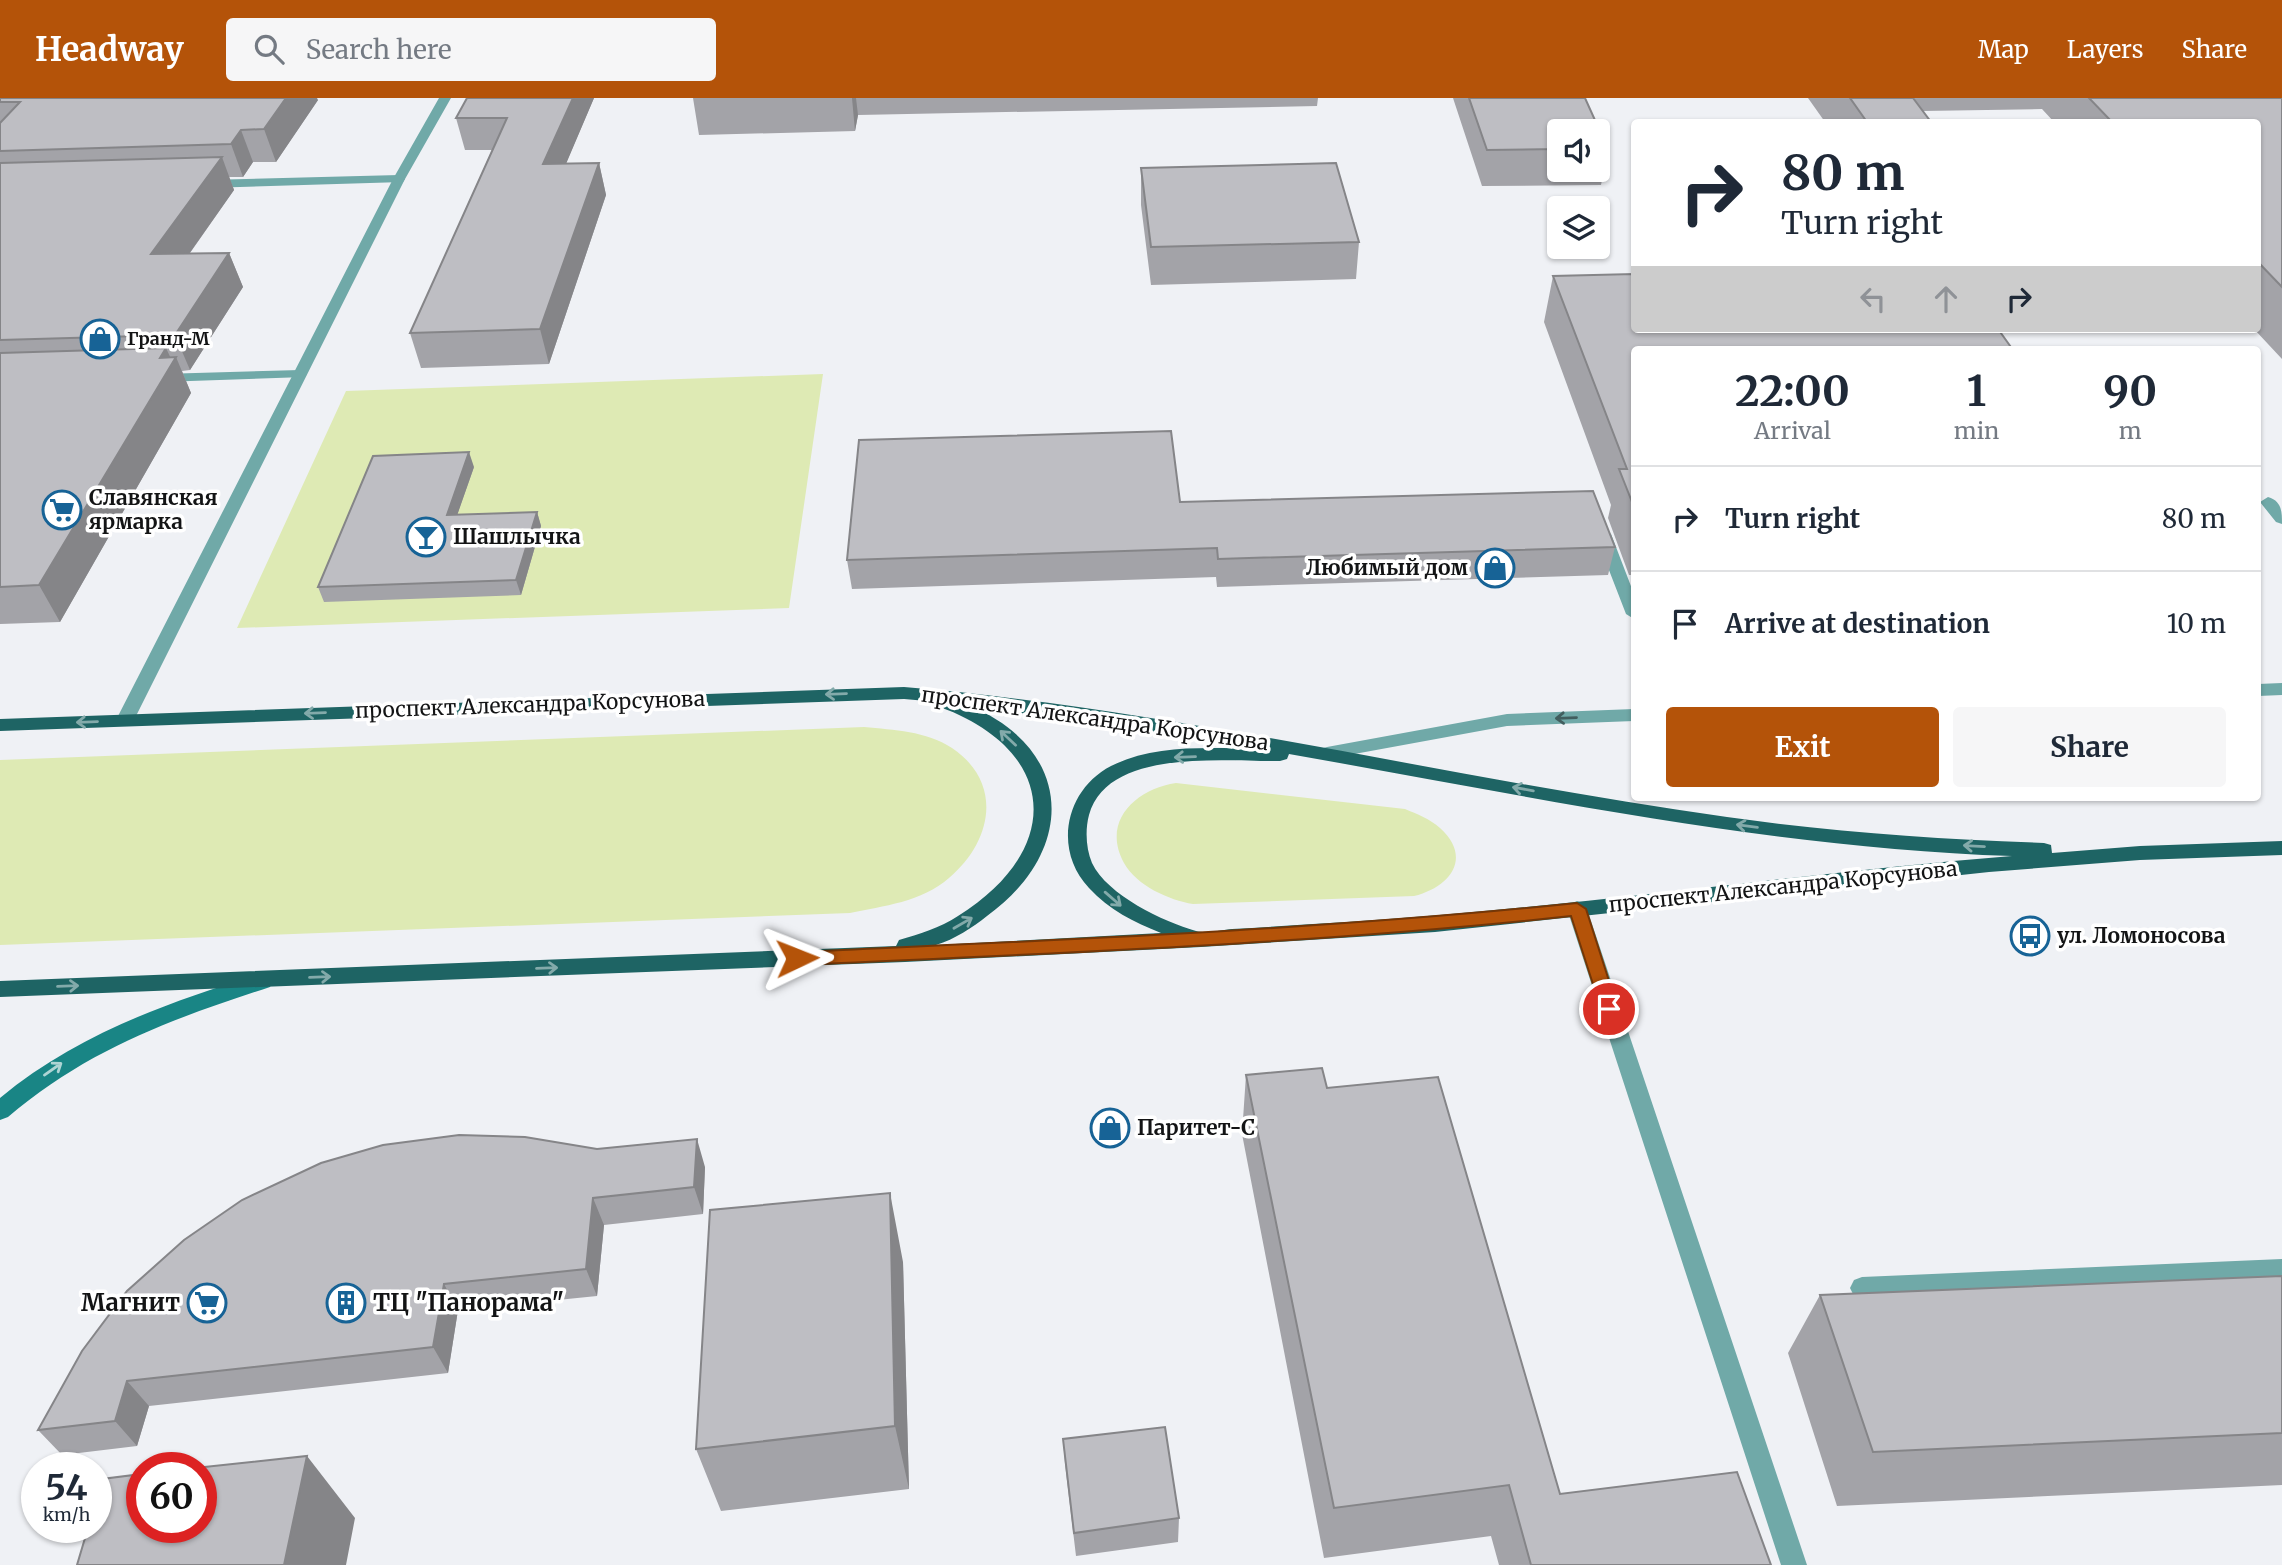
<!DOCTYPE html>
<html lang="en">
<head>
<meta charset="utf-8">
<style>
  :root { --surface:#fff; --page:#f6f6f7; --text:#1f2937; --muted:#747a83; --line:#e0e1e3; --accent:#b45309 }
  body { margin:0; font-family:Merriweather,serif; background:var(--page); color:var(--text); height:100vh; display:flex; flex-direction:column; font-size:26px; white-space:nowrap }
  * { box-sizing:border-box; margin:0 }
  p { font-size:23px; color:var(--muted) }
  .icon { flex:none; width:38px; height:38px; fill:none; stroke:currentColor; stroke-width:2; stroke-linecap:round; stroke-linejoin:round }
  .map { position:relative; flex:1; overflow:hidden }
  .side { position:absolute; left:1631px; top:248px; width:630px; height:455px; display:flex; flex-direction:column; background:var(--surface); border-radius:7px; box-shadow:0 2px 5px #0004 }
  .side>* { flex:none }
  .guide { position:absolute; left:1631px; top:21px; width:630px; height:214px; border-radius:7px; box-shadow:0 2px 5px #0004; background:#fff; color:var(--text); overflow:hidden }
  .fabs { position:absolute; left:1547px; top:21px; display:grid; gap:14px }
  .fabs a { display:grid; place-items:center; width:63px; height:63px; border-radius:7px; background:var(--surface); box-shadow:0 2px 5px #0004; font-size:35px }
  .speed { position:absolute; left:21px; top:1354px; display:flex; gap:14px; font-size:35px; font-weight:700; text-align:center }
  .speed>* { display:grid; place-content:center; width:91px; height:91px; border-radius:50%; background:var(--surface); box-shadow:0 2px 5px #0004; line-height:1 }
  .speed small { font-size:18px; font-weight:400 }
  .speed .limit { border:10px solid #d22; background:#fff; color:#111 }
  .pin { position:absolute; display:grid; place-items:center; width:60px; height:60px; color:#fff; margin:-30px; border:4px solid #fff; border-radius:50%; box-shadow:0 2px 7px #0007 }
  .me { position:absolute; width:77px; margin:-38px; rotate:88deg; stroke-linejoin:round; filter:drop-shadow(0 0 5px #0008) }
  .turn { display:flex; align-items:center; gap:24px; height:147px; padding:0 35px; font-size:32px }
  .turn .icon { width:91px; height:91px; stroke-width:2.5 }
  .turn b { display:block; font-size:49px; line-height:60px }
  .lanes { display:flex; align-items:center; height:66px; padding:0 35px; background:#0003; justify-content:center; gap:35px; direction:ltr }
  .lanes .off { opacity:.35 }
  .eta { display:flex; justify-content:space-evenly; align-items:center; height:119px; text-align:center }
  .eta b { font-size:42px; font-weight:700; line-height:49px }
  .action { display:flex; gap:14px; margin-top:auto; padding:14px 35px }
  .action a { flex:1; height:80px; border-radius:7px; background:var(--accent); color:#fff; font-size:28px; font-weight:700; line-height:80px; text-align:center }
  .action a+a { background:var(--page); color:var(--text) }
  ul { padding:0; list-style:none }
  li { display:flex; align-items:center; gap:21px; height:105px; padding:0 35px; border-top:2px solid var(--line) }
  li div { flex:1 }
  li b { display:block; font-size:26px }
  li em { font-style:normal }
  header { display:flex; align-items:center; gap:42px; box-sizing:border-box; height:98px; padding:0 35px; background:var(--accent); color:#fff }
  header strong { font-size:33px }
  nav { display:flex; gap:38px; margin-inline-start:auto; font-size:24px }
  .search { width:490px; height:63px; background:var(--page); display:flex; align-items:center; gap:18px; box-sizing:border-box; padding:0 24px; border-radius:7px; color:var(--muted); font-size:26px }
  .map>svg:first-child { display:block }
  .green { fill:#deeab4 }
  .lines { fill:none; stroke-linecap:round; stroke-linejoin:round }
  .service { fill:#70a9a8; fill-rule:evenodd }
  .minor { fill:#70a9a8; fill-rule:evenodd }
  .tertiary { fill:#70a9a8; fill-rule:evenodd }
  .secondary { fill:#198585; fill-rule:evenodd }
  .primary { fill:#1e6464; fill-rule:evenodd }
  .wall { fill:#a3a3a8; fill-rule:evenodd }
  .shaded-wall { fill:#858588 }
  .building { fill:#bebec3; stroke:#858588; stroke-width:2 }
  .oneway { stroke:#83aaaa }
  .oneway2 { stroke:#425e5e }
  .oneway3 { stroke:#aed4d4 }
  .route { fill:#b45309; stroke:#753606; stroke-width:2 }
  .labels { text-anchor:middle; stroke-width:7; stroke-linejoin:round; paint-order:stroke }
  .far-poi-label { font-size:18px; font-weight:bold; fill:#131415; stroke:#fff; text-anchor:start }
  .poi-label { font-size:21px; font-weight:bold; fill:#131415; stroke:#fff; text-anchor:start }
  .street-label { font-size:21px; fill:#131415; stroke:#fff }
  .near-poi-label { font-size:24px; font-weight:bold; fill:#131415; stroke:#fff; text-anchor:end }
</style>
</head>
<body>
<header>
<strong>Headway</strong>
<div class="search"><svg class="icon" aria-label="search" viewBox="0 0 24 24"><circle cx="10" cy="10" r="6"/><path d="M15 15l6 6"/></svg>Search here</div>
<nav><a>Map</a><a>Layers</a><a>Share</a></nav>
</header>
<div class="map">
<svg width="2282" height="1467" viewBox="0 0 2282 1467">
  <rect width="100%" height="100%" fill="#eff1f5"/>
  <!-- green -->
  <path class="green" d="M 823,276 L 789,510 L 237,530 L 346,293 Z
    M 864,629 C 894,632 926,633 952,650 C 1004,685 992,744 949,780 C 922,804 883,808 850,815 L 0,847 L 0,662 Z
    M 1176,685 L 1405,711 C 1417,716 1430,721 1440,730 C 1473,760 1450,789 1414,798 L 1193,806 C 1169,802 1137,788 1124,765 C 1101,723 1136,691 1176,685 Z"/>
  <g class="lines">
    <!-- service -->
    <path class="service" d="M 399,77 L 405,81 L 403,84 L 207,90 L 201,86 L 207,82 Z
      M 300,272 L 305,273 L 307,276 L 305,279 L 161,284 L 154,280 L 161,276 Z
      M 2268,399 C 2282,403 2282,414 2282,426 L 2276,424 L 2260,404 Z
      M 1603,431 L 1611,436 L 1634,496 L 1634,521 L 1626,516 L 1595,436 Z
      M 1577,803 L 1584,806 L 1587,811 L 1807,1467 L 1781,1467 L 1567,811 L 1570,806 Z
      M 2282,1161 L 2282,1183 L 1862,1201 L 1854,1198 L 1850,1190 L 1854,1182 L 1862,1179 Z"/>
    <!-- minor -->
    <path class="minor" d="M 439,0 L 451,0 L 405,81 L 134,622 L 131,626 L 119,626 L 116,622 L 393,81 Z"/>
    <!-- tertiary -->
    <path class="tertiary" d="M 2282,585 L 2282,597 L 2258,598 L 2258,586 Z
      M 1634,611 L 1634,623 L 1507,628 L 1327,661 L 1320,659 L 1318,655 L 1320,651 L 1327,649 L 1507,616 Z"/>
    <!-- secondary -->
    <path class="secondary" d="M 263,875 L 270,877 L 273,883 L 270,889 C 172,921 88,951 8,1019 L 0,1022 L 0,1000 C 77,936 169,904 263,875 Z"/>
    <!-- primary -->
    <path class="primary" d="M 904,589 C 1181,612 1452,681 1727,719 C 1832,734 1938,741 2044,745 L 2051,747 L 2052,755 L 2140,748 L 2282,743 L 2282,757 L 2140,762 L 1989,774 L 1435,834 L 1201,849 L 905,864 L 0,899 L 0,883 L 896,848 L 899,842 C 919,836 940,830 958,818 C 1064,752 1059,653 940,609 L 938,604 L 904,601 L 0,633 L 0,621 ZM 968,607 L 1258,651 C 1210,650 1155,646 1111,668 C 1065,692 1053,752 1089,790 C 1109,812 1134,824 1161,835 L 936,847 C 955,841 972,830 987,818 C 1077,753 1075,651 968,607 ZM 1289,656 C 1529,698 1768,750 2012,758 C 1790,776 1570,810 1347,824 C 1309,826 1271,829 1232,831 C 1222,832 1206,836 1196,833 C 1164,824 1107,797 1092,765 C 1086,751 1085,732 1089,717 C 1108,649 1226,664 1280,663 L 1287,661 Z"/>
  </g>
  <!-- wall -->
  <path class="wall" d="M 0,0 L 318,2 L 276,64 L 253,64 L 243,79 L 229,79 L 234,92 L 190,155 L 229,155 L 243,189 L 190,272 L 182,273 L 191,295 L 60,524 L 0,526 Z
    M 467,0 L 594,0 L 566,65 L 599,65 L 606,97 L 549,266 L 421,270 L 410,235 L 492,52 L 465,52 L 456,20 Z
    M 693,0 L 1318,0 L 1317,8 L 858,17 L 855,33 L 699,37 Z
    M 1453,0 L 1585,0 L 1608,51 L 1601,87 L 1482,88 ZM 1559,33 L 1598,33 L 1598,72 L 1559,72 Z
    M 1808,0 L 2282,0 L 2282,261 L 2254,231 L 2258,231 L 2258,24 L 2054,24 L 2042,11 L 1923,13 L 1931,24 L 1825,24 Z
    M 1141,70 L 1359,144 L 1356,181 L 1151,187 L 1141,107 Z
    M 1553,178 L 1634,252 L 1634,477 L 1629,477 L 1608,420 L 1611,407 L 1544,224 Z
    M 474,369 L 457,417 L 537,414 L 541,428 L 521,497 L 324,504 L 318,489 Z
    M 1180,404 L 1615,449 L 1608,477 L 1217,489 L 1216,479 L 852,491 L 847,462 Z
    M 1246,977 L 1327,990 L 1560,1396 L 1771,1467 L 1499,1467 L 1491,1438 L 1324,1460 L 1242,1036 Z
    M 705,1069 L 703,1116 L 604,1127 L 597,1198 L 458,1212 L 448,1275 L 149,1308 L 137,1348 L 62,1357 L 38,1332 L 127,1193 Z
    M 903,1164 L 909,1391 L 721,1413 L 696,1351 Z
    M 2282,1178 L 2282,1387 L 1837,1408 L 1788,1255 L 1820,1197 Z
    M 1063,1341 L 1179,1420 L 1178,1444 L 1076,1458 L 1065,1366 Z"/>
  <!-- shaded-wall -->
  <path class="shaded-wall" d="M 286,0 L 317,0 L 318,2 L 276,64 L 264,31 Z
    M 573,0 L 594,0 L 552,99 L 543,66 Z
    M 852,0 L 856,0 L 858,17 L 855,33 Z
    M 241,32 L 253,64 L 243,79 L 231,46 Z
    M 222,59 L 234,92 L 165,190 L 151,156 Z
    M 599,65 L 606,97 L 549,266 L 540,231 Z
    M 229,155 L 243,189 L 190,272 L 175,237 Z
    M 166,250 L 173,265 L 176,259 L 191,295 L 60,524 L 39,487 L 160,260 Z
    M 469,354 L 474,369 L 452,432 L 447,417 Z
    M 537,414 L 541,428 L 521,497 L 516,482 Z
    M 697,1041 L 705,1069 L 703,1116 L 694,1089 Z
    M 890,1095 L 903,1164 L 909,1391 L 895,1328 Z
    M 593,1100 L 604,1127 L 597,1198 L 586,1171 Z
    M 444,1186 L 458,1212 L 448,1275 L 433,1249 Z
    M 127,1283 L 149,1308 L 137,1348 L 115,1323 Z
    M 307,1358 L 355,1420 L 346,1467 L 284,1467 Z"/>
  <!-- building -->
  <path class="building" d="M 0,0 L 286,0 L 264,31 L 241,32 L 231,46 L 0,53 L 0,25 L 20,4 L 0,4 Z
    M 467,0 L 573,0 L 543,66 L 599,65 L 540,231 L 410,235 L 507,20 L 456,20 Z
    M 1469,0 L 1585,0 L 1608,51 L 1598,51 L 1598,33 L 1559,33 L 1559,51 L 1487,52 Z
    M 1850,0 L 1913,0 L 1931,24 L 1867,24 Z
    M 2089,0 L 2282,0 L 2282,189 L 2258,164 L 2258,24 L 2112,24 Z
    M 222,59 L 151,156 L 229,155 L 175,237 L 0,242 L 0,65 Z
    M 1336,65 L 1359,144 L 1151,149 L 1141,70 Z
    M 1634,176 L 1634,231 L 1998,231 L 2013,252 L 1634,252 L 1634,409 L 1619,371 L 1627,371 L 1553,178 Z
    M 166,250 L 160,260 L 176,259 L 39,487 L 0,489 L 0,255 Z
    M 1171,333 L 1180,404 L 1593,393 L 1615,449 L 1218,461 L 1217,450 L 847,462 L 859,342 Z
    M 469,354 L 447,417 L 537,414 L 516,482 L 318,489 L 373,358 Z
    M 1322,970 L 1327,990 L 1438,979 L 1560,1396 L 1737,1374 L 1771,1467 L 1531,1467 L 1509,1387 L 1334,1410 L 1246,977 Z
    M 459,1037 L 525,1039 L 597,1051 L 697,1041 L 694,1089 L 593,1100 L 586,1171 L 444,1186 L 433,1249 L 127,1283 L 115,1323 L 38,1332 L 82,1253 L 127,1193 L 184,1142 L 242,1102 L 321,1065 L 383,1047 Z
    M 890,1095 L 895,1328 L 696,1351 L 710,1112 Z
    M 2282,1178 L 2282,1335 L 1873,1354 L 1820,1197 Z
    M 1165,1329 L 1179,1420 L 1074,1435 L 1063,1341 Z
    M 307,1358 L 284,1467 L 77,1467 L 88,1430 L 96,1430 L 96,1400 L 102,1381 L 142,1376 L 142,1430 L 201,1430 L 201,1370 L 195,1370 Z"/>
  <!-- one-way arrows -->
  <defs><path id="oneway-shaft" d="M-6 0H5M1.5-3L5.5 0L1.5 3" fill="none" stroke-width="1.6" stroke-linecap="round" stroke-linejoin="round" transform="scale(1.75)"/></defs>
  <g class="oneway">
    <use href="#oneway-shaft" transform="translate(836 596) rotate(178)"/>
    <use href="#oneway-shaft" transform="translate(315 615) rotate(178)"/>
    <use href="#oneway-shaft" transform="translate(87 624) rotate(178)"/>
    <use href="#oneway-shaft" transform="translate(1008 640) rotate(-137)"/>
    <use href="#oneway-shaft" transform="translate(1185 659) rotate(178)"/>
    <use href="#oneway-shaft" transform="translate(1523 691) rotate(-170)"/>
    <use href="#oneway-shaft" transform="translate(1747 728) rotate(-173)"/>
    <use href="#oneway-shaft" transform="translate(1974 748) rotate(-177)"/>
    <use href="#oneway-shaft" transform="translate(1113 801) rotate(41)"/>
    <use href="#oneway-shaft" transform="translate(963 825) rotate(-30)"/>
    <use href="#oneway-shaft" transform="translate(547 870) rotate(-2)"/>
    <use href="#oneway-shaft" transform="translate(320 879) rotate(-2)"/>
    <use href="#oneway-shaft" transform="translate(68 888) rotate(-2)"/>
  </g>
  <use class="oneway2" href="#oneway-shaft" transform="translate(1566 620) rotate(178)"/>
  <use class="oneway3" href="#oneway-shaft" transform="translate(53 971) rotate(-35)"/>
  <!-- route -->
  <path class="route" d="M 1577,805 L 1586,811 L 1618,911 L 1616,916 L 1603,916 L 1601,911 L 1571,818 C 1314,846 1055,855 797,867 L 791,865 L 788,860 L 791,856 L 797,854 C 1057,842 1318,832 1577,805 Z"/>
  <!-- icons -->
  <defs>
    <symbol id="shop-ring" viewBox="-11 -11 22 22"><circle r="9.5" fill="#fff" stroke="#176396" stroke-width="1.5"/><path d="M-5-2.5h2.3a2.7 3.5 0 0 1 5.4 0H5L5.5 6h-11ZM-1.5-2.5h3a1.5 2.3 0 0 0-3 0Z" fill="#176396"/></symbol>
    <symbol id="supermarket-ring" viewBox="-11 -11 22 22"><circle r="9.5" fill="#fff" stroke="#176396" stroke-width="1.5"/><path d="M-6-5.5h2.5l.6 2H6L4.5 2H-2.5L-4.4-4H-6ZM-1.5 3.2a1.3 1.3 0 1 0 .1 0ZM3 3.2a1.3 1.3 0 1 0 .1 0Z" fill="#176396"/></symbol>
    <symbol id="bar-ring" viewBox="-11 -11 22 22"><circle r="9.5" fill="#fff" stroke="#176396" stroke-width="1.5"/><path d="M-6-5H6L.8 .8V4.5H3.5V6h-7V4.5H-.8V.8Z" fill="#176396"/></symbol>
    <symbol id="bus-ring" viewBox="-11 -11 22 22"><circle r="9.5" fill="#fff" stroke="#176396" stroke-width="1.5"/><path d="M-5-6H5V4H4V6H2V4H-2V6H-4V4H-5ZM-3.5-4V0h7V-4ZM-3.5 1.2v1.5H-2V1.2ZM2 1.2v1.5H3.5V1.2Z" fill="#176396"/></symbol>
    <symbol id="building-ring" viewBox="-11 -11 22 22"><circle r="9.5" fill="#fff" stroke="#176396" stroke-width="1.5"/><path d="M-4-6H4V6H1V3H-1V6H-4ZM-2.5-4.3h1.7v1.8h-1.7ZM.8-4.3h1.7v1.8H.8ZM-2.5-1h1.7V.8h-1.7ZM.8-1h1.7V.8H.8Z" fill="#176396"/></symbol>
  </defs>
  <g fill-rule="evenodd">
    <use href="#shop-ring" x="78" y="219" width="44" height="44"/>
    <use href="#supermarket-ring" x="40" y="390" width="44" height="44"/>
    <use href="#bar-ring" x="404" y="417" width="44" height="44"/>
    <use href="#shop-ring" x="1473" y="448" width="44" height="44"/>
    <use href="#bus-ring" x="2008" y="816" width="44" height="44"/>
    <use href="#shop-ring" x="1088" y="1008" width="44" height="44"/>
    <use href="#supermarket-ring" x="185" y="1183" width="44" height="44"/>
    <use href="#building-ring" x="324" y="1183" width="44" height="44"/>
  </g>
  <g class="labels">
    <!-- far-poi labels -->
    <g class="far-poi-label">
      <text x="127" y="247">Гранд-М</text>
    </g>
    <!-- poi labels -->
    <g class="poi-label">
      <text x="89" y="407">Славянская<tspan x="89" dy="24">ярмарка</tspan></text>
      <text x="453" y="446">Шашлычка</text>
      <text x="1468" y="477" text-anchor="end">Любимый дом</text>
      <text x="2057" y="845">ул. Ломоносова</text>
      <text x="1137" y="1037">Паритет-С</text>
    </g>
    <!-- street labels -->
    <g class="street-label">
      <text transform="translate(530 607) rotate(-2)" y="7">проспект Александра Корсунова</text>
      <text transform="translate(1095 621) rotate(8)" y="7">проспект Александра Корсунова</text>
      <text transform="translate(1783 789) rotate(-6)" y="7">проспект Александра Корсунова</text>
    </g>
    <!-- near-poi labels -->
    <g class="near-poi-label">
      <text x="180" y="1213">Магнит</text>
      <text x="373" y="1213" text-anchor="start">ТЦ "Панорама"</text>
    </g>
  </g>
</svg>
<div class="fabs">
<a><svg class="icon" aria-label="sound" viewBox="0 0 24 24"><path d="M4 9h4l5-4v14l-5-4H4zM17 9q2 3 0 6"/></svg></a>
<a><svg class="icon" aria-label="layers" viewBox="0 0 24 24"><path d="M12 4l9 5-9 5-9-5zM3 14l9 5 9-5"/></svg></a>
</div>
<div class="speed"><div>54<small>km/h</small></div><div class="limit">60</div></div>
<div class="pin" style="left:1609px;top:911px;background:#d93025"><svg class="icon" aria-label="arrive" viewBox="0 0 24 24"><path d="M6 21V4h12l-3 4 3 4H6"/></svg></div>
<svg class="me" style="left:797px;top:860px" viewBox="-20 -20 40 40"><path d="M0-17L14 15 0 8-14 15z" fill="#b45309" stroke="#fff" stroke-width="4"/></svg>
<div class="guide">
<div class="turn"><svg class="icon" aria-label="right" viewBox="0 0 24 24"><path d="M7 20v-9h11M14 6l5 5-5 5"/></svg><div><b>80 m</b>Turn right</div></div>
<div class="lanes"><svg class="icon off" aria-label="left" viewBox="0 0 24 24"><path d="M17 20v-9H6M10 6l-5 5 5 5"/></svg><svg class="icon off" aria-label="ahead" viewBox="0 0 24 24"><path d="M12 20V5M6 11l6-6 6 6"/></svg><svg class="icon" aria-label="right" viewBox="0 0 24 24"><path d="M7 20v-9h11M14 6l5 5-5 5"/></svg></div>
</div>
<section class="side">
<div class="eta">
<div><b>22:00</b><p>Arrival</p></div>
<div><b>1</b><p>min</p></div>
<div><b>90</b><p>m</p></div>
</div>
<ul>
<li><svg class="icon" aria-label="right" viewBox="0 0 24 24"><path d="M7 20v-9h11M14 6l5 5-5 5"/></svg><div><b>Turn right</b></div><em>80 m</em></li>
<li><svg class="icon" aria-label="arrive" viewBox="0 0 24 24"><path d="M6 21V4h12l-3 4 3 4H6"/></svg><div><b>Arrive at destination</b></div><em>10 m</em></li>
</ul>
<div class="action"><a>Exit</a><a>Share</a></div>
</section>
</div>
</body>
</html>
